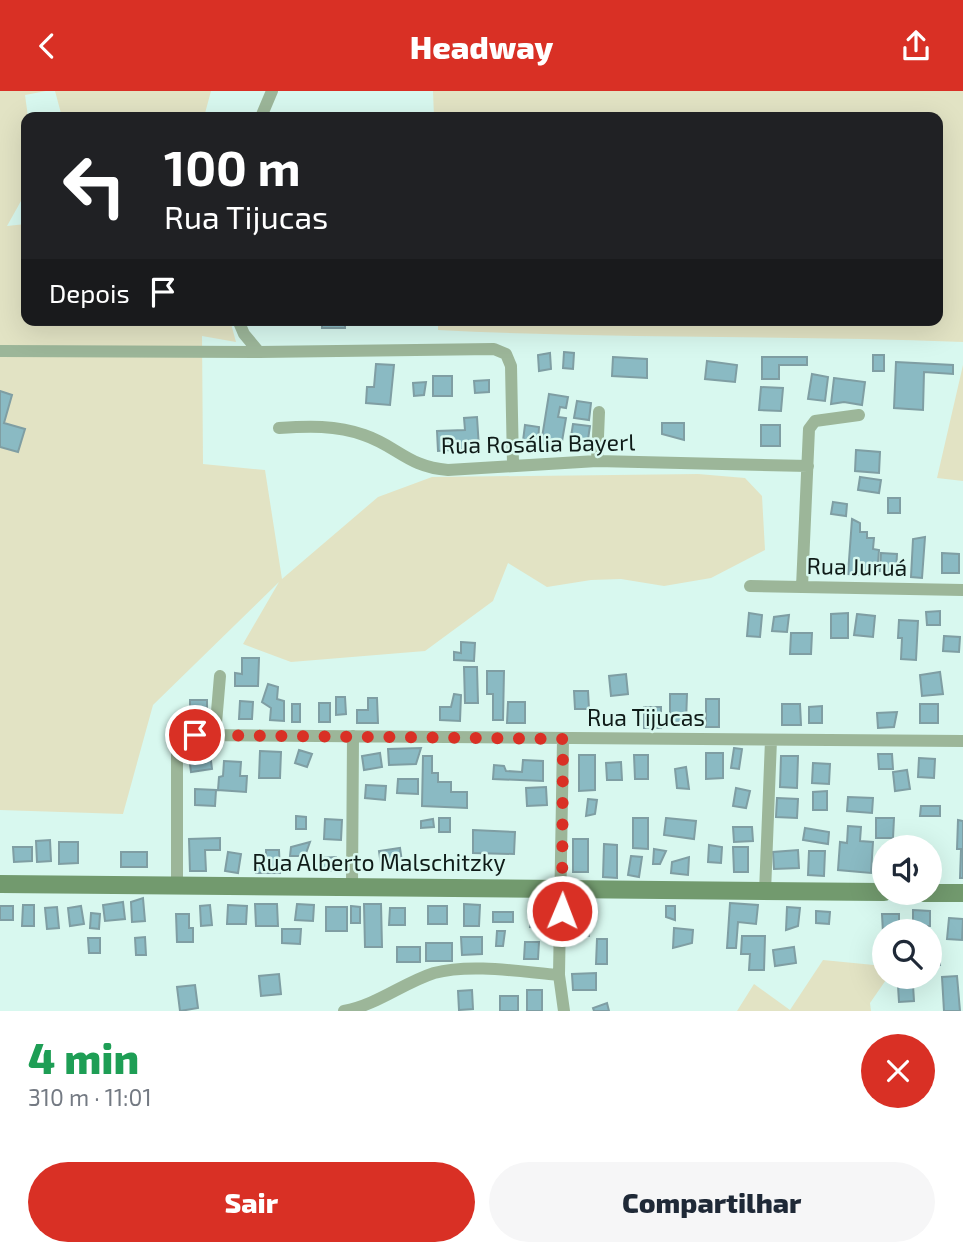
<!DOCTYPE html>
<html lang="pt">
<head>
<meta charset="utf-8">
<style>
  :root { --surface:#fff; --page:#f6f6f7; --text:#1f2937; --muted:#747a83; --accent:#d93025 }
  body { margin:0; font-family:"Exo 2",sans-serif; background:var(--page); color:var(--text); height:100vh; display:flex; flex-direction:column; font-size:26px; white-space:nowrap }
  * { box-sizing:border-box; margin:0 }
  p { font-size:23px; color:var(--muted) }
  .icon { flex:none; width:38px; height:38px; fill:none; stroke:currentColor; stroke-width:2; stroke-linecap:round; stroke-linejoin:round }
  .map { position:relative; height:920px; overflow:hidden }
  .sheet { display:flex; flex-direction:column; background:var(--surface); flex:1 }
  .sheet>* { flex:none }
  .guide { position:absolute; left:21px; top:21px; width:922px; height:214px; border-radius:14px; box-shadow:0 7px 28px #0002; background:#202124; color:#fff; overflow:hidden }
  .buttons { position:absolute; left:872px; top:744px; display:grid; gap:14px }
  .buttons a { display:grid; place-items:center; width:70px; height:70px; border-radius:50%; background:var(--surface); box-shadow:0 7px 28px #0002; font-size:35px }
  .pin { position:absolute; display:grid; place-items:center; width:60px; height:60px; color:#fff; margin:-30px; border:4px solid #fff; border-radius:50%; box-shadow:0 2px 7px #0007 }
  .me { position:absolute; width:77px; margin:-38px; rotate:1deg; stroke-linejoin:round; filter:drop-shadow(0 0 5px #0008) }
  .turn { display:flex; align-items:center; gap:24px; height:147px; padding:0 28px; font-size:32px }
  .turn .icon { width:91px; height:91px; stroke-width:2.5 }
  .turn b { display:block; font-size:49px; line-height:60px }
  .then { display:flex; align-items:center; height:66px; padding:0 28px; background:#0003; gap:14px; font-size:26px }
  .round { display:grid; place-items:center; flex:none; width:74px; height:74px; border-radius:37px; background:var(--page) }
  .summary { display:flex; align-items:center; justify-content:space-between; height:119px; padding:0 28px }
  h1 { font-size:42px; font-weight:800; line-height:52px; color:#1e9e55 }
  .primary-button { display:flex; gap:14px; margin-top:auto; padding:14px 28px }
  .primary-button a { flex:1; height:80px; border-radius:42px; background:var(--accent); color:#fff; font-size:28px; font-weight:800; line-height:80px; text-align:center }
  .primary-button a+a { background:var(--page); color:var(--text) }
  header { display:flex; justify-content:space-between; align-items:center; height:91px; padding:0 28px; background:var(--accent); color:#fff; font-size:32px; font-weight:800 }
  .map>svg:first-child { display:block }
  .green { fill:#e2e3c4 }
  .building { fill:#8abac3; stroke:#7f9ea3; stroke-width:2 }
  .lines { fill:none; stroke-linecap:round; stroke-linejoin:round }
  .street { stroke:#9cb699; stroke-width:12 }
  .secondary { stroke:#729a6e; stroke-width:18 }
  .route { stroke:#d93025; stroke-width:12; stroke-dasharray:0 21.6 }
  .labels { text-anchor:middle; stroke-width:5; stroke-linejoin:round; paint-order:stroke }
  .street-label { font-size:23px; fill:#0f1b18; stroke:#d8f8ef }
</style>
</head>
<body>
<header><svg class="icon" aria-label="back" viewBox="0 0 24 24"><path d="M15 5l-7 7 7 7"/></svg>Headway<svg class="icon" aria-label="share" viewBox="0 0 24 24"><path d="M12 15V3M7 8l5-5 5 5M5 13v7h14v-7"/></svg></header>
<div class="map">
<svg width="963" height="920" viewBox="0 0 963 920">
  <rect width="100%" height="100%" fill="#d8f8ef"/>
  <!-- green -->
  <path class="green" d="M 0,0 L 46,0 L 25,4 L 28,26 L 26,26 L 26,101 L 7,135 L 26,133 L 26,229 L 230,229 L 236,251 L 202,245 L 203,373 L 265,379 L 282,488 L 378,406 L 432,386 L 698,383 L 745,387 L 762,405 L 765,459 L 711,487 L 664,495 L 621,488 L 591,489 L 547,496 L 508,472 L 493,510 L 425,560 L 291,571 L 243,553 L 279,491 L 153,614 L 123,723 L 0,719 Z
    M 55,0 L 211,0 L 204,26 L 62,26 Z
    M 433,0 L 963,0 L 963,251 C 788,244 613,248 438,239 L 438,229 L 938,229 L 938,26 L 434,26 Z
    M 963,274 L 963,390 L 937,387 Z
    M 823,869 L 884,875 L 884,886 L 888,886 L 870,912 L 871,920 L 737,920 L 754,893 L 790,919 Z"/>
  <!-- building -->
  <path class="building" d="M 322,229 L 345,229 L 345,237 L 322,237 Z
    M 564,261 L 574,262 L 573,278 L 563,277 Z
    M 550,262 L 551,278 L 539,280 L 538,264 Z
    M 873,264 L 884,264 L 884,280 L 873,280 Z
    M 613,266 L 647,268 L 647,287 L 612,285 Z
    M 762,266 L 807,266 L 807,274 L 779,274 L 779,288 L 762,288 Z
    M 707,270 L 737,274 L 735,291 L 705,288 Z
    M 896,271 L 953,274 L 953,283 L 924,281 L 923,319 L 894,317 Z
    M 376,273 L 394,274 L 390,314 L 366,312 L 367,296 L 374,296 Z
    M 812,283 L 828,286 L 825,310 L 808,308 Z
    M 433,285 L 452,285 L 452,305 L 433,305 Z
    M 834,287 L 865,291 L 862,314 L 844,311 L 831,313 Z
    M 489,289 L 489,301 L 475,302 L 474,290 Z
    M 426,291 L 424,304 L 414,305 L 413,292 Z
    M 761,296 L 783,297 L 781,320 L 759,319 Z
    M 0,300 L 12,304 L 4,332 L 25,338 L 18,361 L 0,356 Z
    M 549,303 L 568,306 L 566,317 L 560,316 L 558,326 L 566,327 L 561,356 L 541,353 Z
    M 577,310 L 591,312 L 589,329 L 574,327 Z
    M 477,326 L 479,357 L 438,360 L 437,340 L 465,339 L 464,327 Z
    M 662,332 L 684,332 L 684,349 L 662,343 Z
    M 573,333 L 590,335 L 587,355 L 570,352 Z
    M 525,334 L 539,336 L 538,352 L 523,350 Z
    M 761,334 L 780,334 L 780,355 L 761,355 Z
    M 856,359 L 880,361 L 879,382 L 855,380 Z
    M 860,386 L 881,389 L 879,402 L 858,399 Z
    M 888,407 L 900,407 L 900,422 L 888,422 Z
    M 833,411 L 847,413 L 846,425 L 831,423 Z
    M 852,428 L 860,432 L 860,441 L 867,441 L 867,447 L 874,447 L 873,458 L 879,459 L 877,485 L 848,483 Z
    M 925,446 L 922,487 L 911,486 L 913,448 Z
    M 881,462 L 897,463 L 896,481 L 880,480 Z
    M 942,462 L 959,463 L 959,482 L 942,482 Z
    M 940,520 L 940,534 L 927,534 L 926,521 Z
    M 749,522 L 762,524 L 760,546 L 747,545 Z
    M 848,522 L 848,547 L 831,547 L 831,523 Z
    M 857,523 L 875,525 L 873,546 L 854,544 Z
    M 789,524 L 787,541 L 772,540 L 774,526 Z
    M 899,529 L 918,530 L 916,569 L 901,568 L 902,547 L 898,547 Z
    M 791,542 L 812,542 L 811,563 L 790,563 Z
    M 944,545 L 960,546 L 959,561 L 943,560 Z
    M 461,551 L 475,552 L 474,570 L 454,569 L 454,561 L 461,562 Z
    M 242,567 L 259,567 L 258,595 L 235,595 L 235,582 L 242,583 Z
    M 464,576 L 477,576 L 478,612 L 465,612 Z
    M 487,580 L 504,580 L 503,629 L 493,629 L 493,603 L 487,603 Z
    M 940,581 L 943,603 L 922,605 L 920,584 Z
    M 626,583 L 628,603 L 611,605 L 609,585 Z
    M 268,593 L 278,596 L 277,608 L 284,610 L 284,630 L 270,629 L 271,617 L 262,611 Z
    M 574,600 L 588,600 L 589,618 L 575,618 Z
    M 454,603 L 461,604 L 460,630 L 440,629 L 440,616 L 451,616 Z
    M 670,603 L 687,603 L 686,631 L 670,631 Z
    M 336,606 L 345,606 L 346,623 L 336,624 Z
    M 368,607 L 377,607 L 378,632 L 357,632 L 357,619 L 368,619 Z
    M 706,608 L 719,608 L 719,636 L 706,636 Z
    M 190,609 L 207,609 L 207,628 L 190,628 Z
    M 240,610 L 253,611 L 252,628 L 239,628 Z
    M 508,611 L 525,611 L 525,632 L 507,632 Z
    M 319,612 L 330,612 L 330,631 L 319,631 Z
    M 292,613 L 300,613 L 300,631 L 292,631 Z
    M 782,613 L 800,613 L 801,634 L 782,634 Z
    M 920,613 L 938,613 L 938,632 L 920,632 Z
    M 822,615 L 822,632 L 809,632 L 809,616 Z
    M 644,616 L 661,616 L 661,637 L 644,637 Z
    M 897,621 L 894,636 L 878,637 L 877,622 Z
    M 421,657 L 416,673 L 389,674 L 388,658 Z
    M 734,657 L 742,658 L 739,678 L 731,677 Z
    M 299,659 L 312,663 L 307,676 L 295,672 Z
    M 260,660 L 281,661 L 280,687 L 259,687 Z
    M 210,662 L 212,678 L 191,681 L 189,666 Z
    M 380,662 L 382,676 L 364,679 L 362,665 Z
    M 706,662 L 723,662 L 723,687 L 706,688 Z
    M 878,663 L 892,663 L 893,678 L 879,678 Z
    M 579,664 L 595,664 L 595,699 L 579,700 Z
    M 634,664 L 648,664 L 648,688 L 635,688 Z
    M 423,665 L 432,665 L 432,682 L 438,682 L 438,691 L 451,691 L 451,701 L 467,701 L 467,717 L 422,715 Z
    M 781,665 L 798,665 L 797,697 L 780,696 Z
    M 919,667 L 935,668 L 934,687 L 918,686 Z
    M 523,669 L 543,670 L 543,690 L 493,688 L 494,674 L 504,675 L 506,680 L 522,681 Z
    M 224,670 L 241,671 L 240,685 L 247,685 L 246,701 L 218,699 L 219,686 L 223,685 Z
    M 621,671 L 622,689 L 607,689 L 606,672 Z
    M 813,672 L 830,673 L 829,693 L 812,692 Z
    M 686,676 L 689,698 L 677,697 L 675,678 Z
    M 907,679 L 910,698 L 895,700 L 893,681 Z
    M 398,688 L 418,688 L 418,703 L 397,702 Z
    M 366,694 L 386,695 L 385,709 L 365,707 Z
    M 546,696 L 547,714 L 527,715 L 526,697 Z
    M 736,697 L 750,700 L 746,717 L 733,715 Z
    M 195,698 L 216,699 L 215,715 L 195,714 Z
    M 827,700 L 827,719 L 813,719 L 813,701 Z
    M 848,706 L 873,707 L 872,722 L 847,720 Z
    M 777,707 L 798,708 L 797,727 L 776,726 Z
    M 588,708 L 597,709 L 595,723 L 586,725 Z
    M 921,715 L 940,715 L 940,725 L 920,725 Z
    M 296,725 L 306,726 L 306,738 L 296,738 Z
    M 439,727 L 450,727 L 450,741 L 439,741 Z
    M 633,727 L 648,727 L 648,758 L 633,757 Z
    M 666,727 L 696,730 L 694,748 L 664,744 Z
    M 876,727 L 894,727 L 893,747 L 876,747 Z
    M 325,728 L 342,729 L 341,749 L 324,748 Z
    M 433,728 L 434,736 L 421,737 L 421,730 Z
    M 958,729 L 963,730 L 963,787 L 960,787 L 961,758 L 957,758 Z
    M 848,735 L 861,736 L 860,750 L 873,751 L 871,782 L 838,779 L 840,751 L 847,752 Z
    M 733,736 L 752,736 L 753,750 L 734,751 Z
    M 805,737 L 829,741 L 828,753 L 803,749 Z
    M 473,739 L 515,741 L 514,763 L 473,762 Z
    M 220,747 L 220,759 L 205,759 L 206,780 L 190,780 L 189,748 Z
    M 573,748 L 588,748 L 588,781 L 573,781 Z
    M 50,749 L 51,770 L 37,771 L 36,750 Z
    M 59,751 L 78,751 L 78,772 L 59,773 Z
    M 310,751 L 305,765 L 290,765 L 291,756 Z
    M 604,753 L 617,754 L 617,787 L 603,786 Z
    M 709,754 L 722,756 L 721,772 L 708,771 Z
    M 13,756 L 32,756 L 32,770 L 14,771 Z
    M 733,756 L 748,756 L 748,781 L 734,781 Z
    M 400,757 L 402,771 L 381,774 L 379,760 Z
    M 654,758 L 666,760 L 660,773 L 653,773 Z
    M 266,759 L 279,759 L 280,782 L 256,782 L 255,770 L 266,770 Z
    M 798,759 L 799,777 L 774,778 L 773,761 Z
    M 809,760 L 825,760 L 824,785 L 808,784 Z
    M 121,761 L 147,761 L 147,776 L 121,776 Z
    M 228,761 L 241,763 L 238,782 L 225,780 Z
    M 631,765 L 642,766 L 639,786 L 628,784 Z
    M 336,766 L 337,779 L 320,780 L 319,767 Z
    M 689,766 L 688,784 L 671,782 L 672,771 Z
    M 143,807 L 145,830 L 132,831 L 131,811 Z
    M 123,811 L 125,828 L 105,830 L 103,814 Z
    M 730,812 L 758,814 L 756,833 L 738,831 L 736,857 L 727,857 Z
    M 255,813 L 277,813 L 278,835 L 256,835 Z
    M 297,813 L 314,814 L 313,830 L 295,829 Z
    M 364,813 L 381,813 L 382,856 L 365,856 Z
    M 464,813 L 480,814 L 479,835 L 464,835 Z
    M 23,814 L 34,814 L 34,835 L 22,835 Z
    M 210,814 L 212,834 L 201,835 L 200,815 Z
    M 228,814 L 247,815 L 246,833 L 227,833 Z
    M 0,815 L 13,815 L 13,829 L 0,829 Z
    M 81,815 L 84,833 L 70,835 L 68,817 Z
    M 351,815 L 360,816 L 360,832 L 351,832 Z
    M 428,815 L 447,815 L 447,833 L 428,833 Z
    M 666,815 L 675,815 L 675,829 L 666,826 Z
    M 57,816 L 59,837 L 47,838 L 45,817 Z
    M 326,816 L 347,816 L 347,840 L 326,840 Z
    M 787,816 L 800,817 L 798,835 L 786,839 Z
    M 390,817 L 405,817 L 405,834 L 389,834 Z
    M 531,819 L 546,820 L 545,837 L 530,836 Z
    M 576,819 L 591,820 L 589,845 L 575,844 Z
    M 913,819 L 930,820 L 930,835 L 913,835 Z
    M 816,820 L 830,821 L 829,833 L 816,832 Z
    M 493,821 L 513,821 L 513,831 L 493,831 Z
    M 91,822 L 100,823 L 99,838 L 90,837 Z
    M 176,823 L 189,823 L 189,837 L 193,837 L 193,851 L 177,851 Z
    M 882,823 L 899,823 L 899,840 L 884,840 L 884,862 Z
    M 949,827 L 963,828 L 962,849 L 947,848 Z
    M 674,837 L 693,839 L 692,852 L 673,857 Z
    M 282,838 L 301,838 L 300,853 L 282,852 Z
    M 497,840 L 505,840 L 503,855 L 496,855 Z
    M 742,845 L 765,845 L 764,879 L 749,879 L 750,863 L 741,863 Z
    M 145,846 L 146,864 L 136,864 L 135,847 Z
    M 461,846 L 482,846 L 482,863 L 462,864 Z
    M 88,847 L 100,847 L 100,862 L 89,862 Z
    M 597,848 L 607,848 L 607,873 L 596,873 Z
    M 525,851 L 539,851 L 538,868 L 524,868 Z
    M 426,852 L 452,852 L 452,870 L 426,870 Z
    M 397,856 L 420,856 L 420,871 L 397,871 Z
    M 794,856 L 796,872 L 775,875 L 773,859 Z
    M 939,862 L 940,874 L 929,875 L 929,863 Z
    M 596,882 L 596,899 L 573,899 L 572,883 Z
    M 279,883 L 281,903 L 261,905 L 259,885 Z
    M 957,885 L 960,920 L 944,920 L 942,886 Z
    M 195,894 L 198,917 L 180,920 L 177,896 Z
    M 913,894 L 914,910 L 899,911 L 898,895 Z
    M 472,899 L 473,918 L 459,919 L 458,900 Z
    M 527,899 L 542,899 L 542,920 L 527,920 Z
    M 500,905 L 518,905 L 518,920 L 500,920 Z
    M 607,912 L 609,920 L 594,920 L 593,917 Z"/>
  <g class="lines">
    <!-- street -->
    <path class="street" d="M 261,26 L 272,0
      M 238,229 L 244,243 L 259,261
      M 0,260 L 259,261 L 494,258 L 506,263 L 511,275 L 513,373
      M 279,337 C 308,335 336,334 364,344 C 397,355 408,376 448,379 L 597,370 L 808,375
      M 597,370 L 599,321
      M 750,495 L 963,499
      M 802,496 L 809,338 L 815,330 L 859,324
      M 215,644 L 220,585
      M 563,648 L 559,884 L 564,920
      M 177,795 L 177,664 L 182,651 L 195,644 L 963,650
      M 352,797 L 353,645
      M 765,801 L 771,649
      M 344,920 C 377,914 403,892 434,882 C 471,872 522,881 559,884"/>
    <!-- secondary -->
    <path class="secondary" d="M 0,793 L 884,801
      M 923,802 L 963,802"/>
  </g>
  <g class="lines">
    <!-- route -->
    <path class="route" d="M 195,644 L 563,648 L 562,820"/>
  </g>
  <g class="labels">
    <!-- street labels -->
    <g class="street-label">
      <text transform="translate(538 353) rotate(-1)" y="8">Rua Rosália Bayerl</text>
      <text transform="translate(857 476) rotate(1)" y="8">Rua Juruá</text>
      <text x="646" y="635">Rua Tijucas</text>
      <text x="379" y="780">Rua Alberto Malschitzky</text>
    </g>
  </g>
</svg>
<div class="buttons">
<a><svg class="icon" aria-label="sound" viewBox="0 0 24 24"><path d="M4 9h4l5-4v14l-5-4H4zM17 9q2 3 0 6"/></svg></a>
<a><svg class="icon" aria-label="search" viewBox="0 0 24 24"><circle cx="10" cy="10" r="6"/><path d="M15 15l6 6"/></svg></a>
</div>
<div class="pin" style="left:195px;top:644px;background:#d93025"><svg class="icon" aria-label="arrive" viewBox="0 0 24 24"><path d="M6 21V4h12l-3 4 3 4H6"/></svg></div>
<svg class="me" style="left:562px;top:820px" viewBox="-20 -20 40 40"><circle r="17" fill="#d93025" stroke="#fff" stroke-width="3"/><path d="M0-11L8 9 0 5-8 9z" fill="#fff"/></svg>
<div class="guide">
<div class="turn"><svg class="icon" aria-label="left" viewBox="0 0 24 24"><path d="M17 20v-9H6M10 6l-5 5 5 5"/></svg><div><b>100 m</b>Rua Tijucas</div></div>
<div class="then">Depois<svg class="icon" aria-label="arrive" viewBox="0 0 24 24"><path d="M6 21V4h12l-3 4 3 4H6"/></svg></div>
</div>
</div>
<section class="sheet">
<div class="summary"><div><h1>4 min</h1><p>310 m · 11:01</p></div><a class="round" style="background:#d93025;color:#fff"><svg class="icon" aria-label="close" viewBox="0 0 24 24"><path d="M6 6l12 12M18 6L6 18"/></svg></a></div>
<div class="primary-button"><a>Sair</a><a>Compartilhar</a></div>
</section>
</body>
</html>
